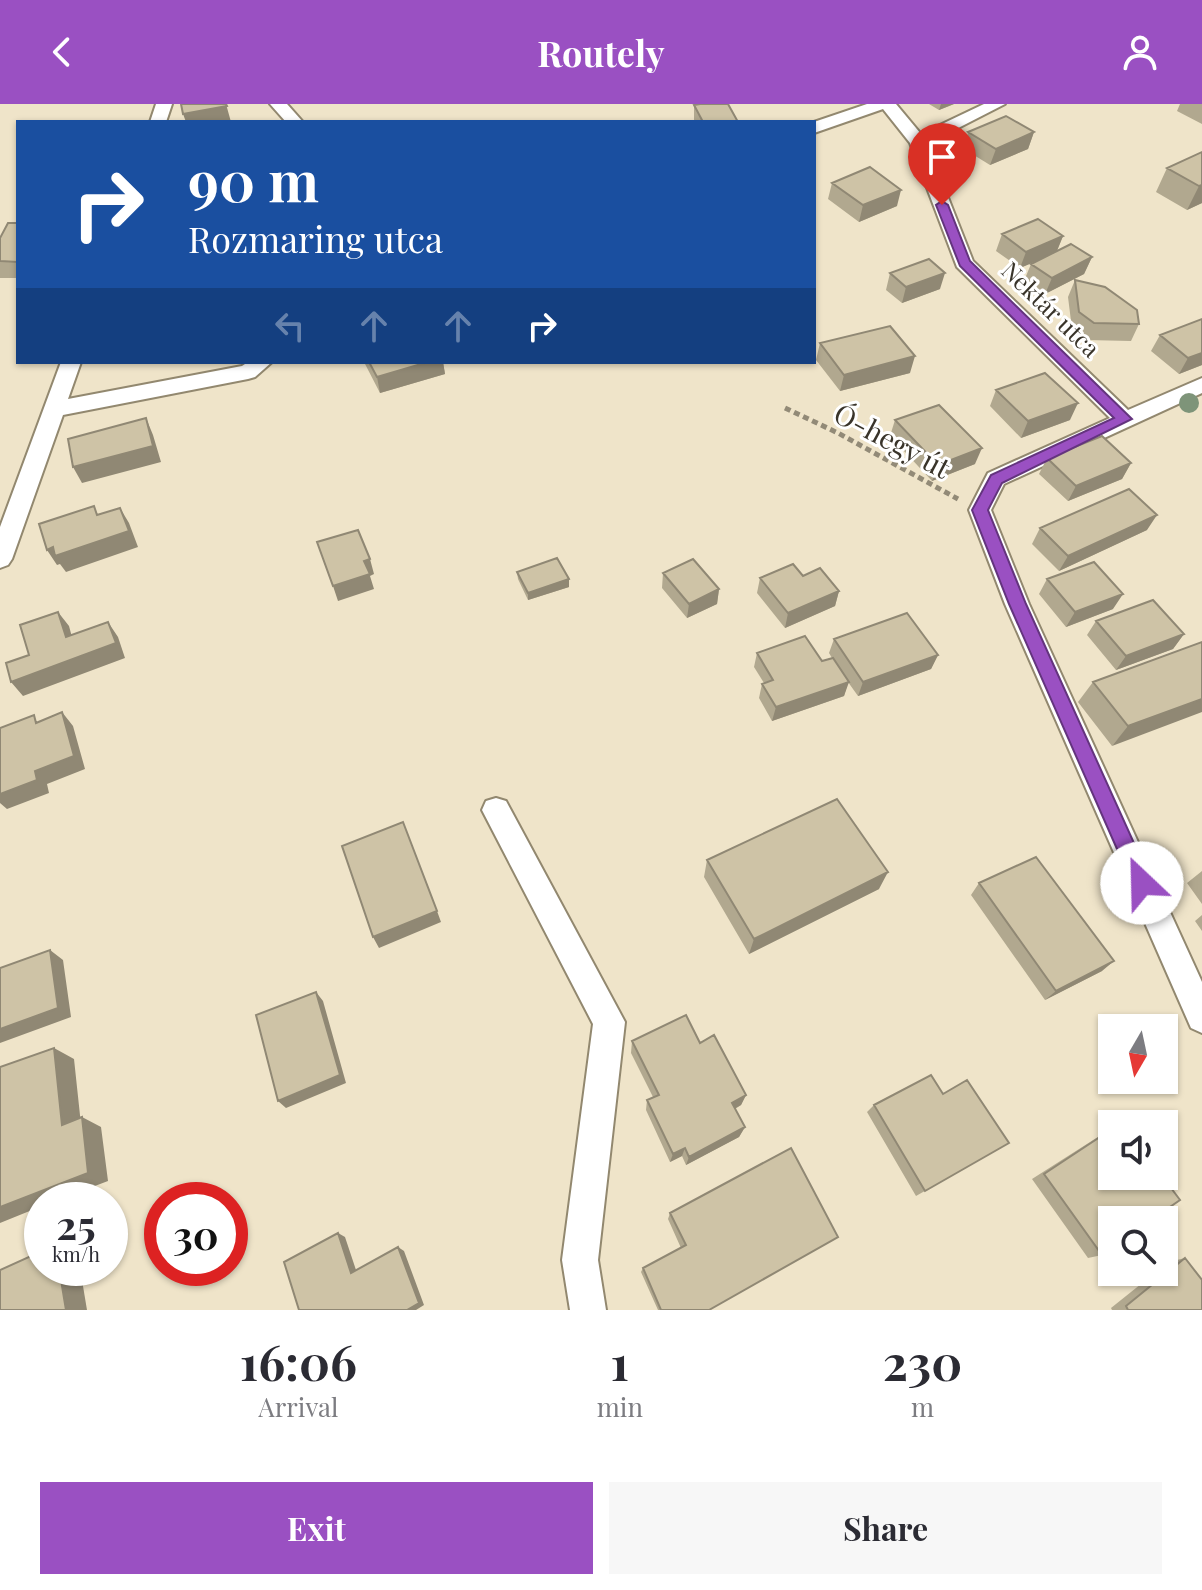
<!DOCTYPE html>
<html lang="en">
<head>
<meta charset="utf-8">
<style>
  :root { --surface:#fff; --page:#f7f7f7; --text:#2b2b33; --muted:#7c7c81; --accent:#9a50c2 }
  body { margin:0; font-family:"Playfair Display",serif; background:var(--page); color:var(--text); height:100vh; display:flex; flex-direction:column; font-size:30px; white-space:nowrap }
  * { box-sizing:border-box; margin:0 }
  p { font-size:26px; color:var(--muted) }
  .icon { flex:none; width:44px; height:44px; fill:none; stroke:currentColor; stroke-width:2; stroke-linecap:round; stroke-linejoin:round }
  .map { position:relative; height:1206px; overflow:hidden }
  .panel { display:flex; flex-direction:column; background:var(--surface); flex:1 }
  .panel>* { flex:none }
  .guide { position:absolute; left:16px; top:16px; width:800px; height:244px; border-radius:0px; box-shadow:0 2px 6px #0004; background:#1a4fa0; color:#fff; overflow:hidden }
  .needle { width:52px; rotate:189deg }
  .buttons { position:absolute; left:1098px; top:910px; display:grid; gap:16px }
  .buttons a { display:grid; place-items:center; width:80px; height:80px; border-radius:0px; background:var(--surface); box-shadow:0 2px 6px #0004; font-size:40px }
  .speed { position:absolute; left:24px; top:1078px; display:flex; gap:16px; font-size:40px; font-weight:700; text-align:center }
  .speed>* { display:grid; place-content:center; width:104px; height:104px; border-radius:50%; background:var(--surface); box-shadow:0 2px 6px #0004; line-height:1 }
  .speed small { font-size:20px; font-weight:400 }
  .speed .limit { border:12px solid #d22; background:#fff; color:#111 }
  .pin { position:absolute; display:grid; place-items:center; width:68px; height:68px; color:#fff; margin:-82px -34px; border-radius:50% 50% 50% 0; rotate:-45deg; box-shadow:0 0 8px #0007 }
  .pin .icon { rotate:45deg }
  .me { position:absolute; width:88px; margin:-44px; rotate:336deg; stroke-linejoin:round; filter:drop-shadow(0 0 6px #0008) }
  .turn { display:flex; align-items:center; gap:28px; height:168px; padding:0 40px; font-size:36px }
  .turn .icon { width:104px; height:104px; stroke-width:2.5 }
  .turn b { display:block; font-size:56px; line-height:68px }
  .lanes { display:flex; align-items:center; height:76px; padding:0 40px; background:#0003; justify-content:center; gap:40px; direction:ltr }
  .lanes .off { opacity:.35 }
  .eta { display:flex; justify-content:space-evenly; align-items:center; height:136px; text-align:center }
  .eta b { font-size:48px; font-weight:700; line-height:56px }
  .action { display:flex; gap:16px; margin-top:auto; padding:16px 40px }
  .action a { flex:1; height:92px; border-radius:0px; background:var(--accent); color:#fff; font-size:32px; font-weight:700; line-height:92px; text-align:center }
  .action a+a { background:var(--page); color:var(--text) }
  header { display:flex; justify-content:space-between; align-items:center; height:104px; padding:0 40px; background:var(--accent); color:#fff; font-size:36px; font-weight:700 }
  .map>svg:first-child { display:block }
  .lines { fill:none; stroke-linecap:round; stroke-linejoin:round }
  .minor-casing { stroke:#92886f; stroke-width:4 }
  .path { stroke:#928a77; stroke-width:5; stroke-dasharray:6 4; stroke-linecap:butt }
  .minor { fill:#fff; fill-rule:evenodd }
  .tree { fill:#7e9479 }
  .wall { fill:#b1a88f }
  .shaded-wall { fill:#908874 }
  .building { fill:#cec3a6; stroke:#908874; stroke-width:2 }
  .route { fill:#9a50c2; stroke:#64347e; stroke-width:2 }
  .labels { text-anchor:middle; stroke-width:6; stroke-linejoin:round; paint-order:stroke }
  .far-street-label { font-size:24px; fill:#39342a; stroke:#fff }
  .street-label { font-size:28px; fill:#39342a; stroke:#fff }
</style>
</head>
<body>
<header><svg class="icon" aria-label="back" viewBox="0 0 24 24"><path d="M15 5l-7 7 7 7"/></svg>Routely<svg class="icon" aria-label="person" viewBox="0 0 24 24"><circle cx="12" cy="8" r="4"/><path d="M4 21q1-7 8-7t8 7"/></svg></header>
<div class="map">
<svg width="1202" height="1206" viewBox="0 0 1202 1206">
  <rect width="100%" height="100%" fill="#efe4c9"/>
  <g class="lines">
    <defs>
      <path id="minor" d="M 156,0 L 172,0 L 166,18 L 150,18 Z
        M 270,0 L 287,0 L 303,18 L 286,18 Z
        M 867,0 L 896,0 L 921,30 L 984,0 L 1005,0 L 927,40 L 973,157 L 1128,306 L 1202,274 L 1202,289 L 1004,380 L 991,406 L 1029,500 L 1202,878 L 1202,929 L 1191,924 L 1005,500 L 969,406 L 988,369 L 1110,314 L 957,163 L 910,39 L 883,5 L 814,29 L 814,18 Z
        M 61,258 L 81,258 L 68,295 L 242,262 L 248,258 L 272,258 L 255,273 L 248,275 L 63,311 L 12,455 L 8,461 L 0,464 L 0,423 Z
        M 496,694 L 506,697 L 625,918 L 598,1156 L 606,1206 L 570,1206 L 562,1156 L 593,920 L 482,706 L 486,697 Z"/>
    </defs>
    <!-- minor casing -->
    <use href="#minor" class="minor-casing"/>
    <!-- path -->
    <path class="path" d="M 785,304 L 838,329 L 958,395"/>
    <!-- minor -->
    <use href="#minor" class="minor"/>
  </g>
  <!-- trees -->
  <circle class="tree" cx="1189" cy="299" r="10"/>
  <!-- wall -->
  <path class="wall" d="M 929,0 L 954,0 L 939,6 Z
    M 1180,0 L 1202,0 L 1202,20 L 1177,7 Z
    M 694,1 L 738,18 L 694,18 Z
    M 968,28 L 1034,28 L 1028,45 L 990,61 L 964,45 Z
    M 1202,48 L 1202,99 L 1187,106 L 1156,88 L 1167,64 Z
    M 832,79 L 897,102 L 859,118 L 828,95 Z
    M 18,119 L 18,174 L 0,174 L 0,134 Z
    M 1002,130 L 1063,132 L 1057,147 L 1092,153 L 1084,170 L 1045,190 L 1024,177 L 1031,160 L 1038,156 L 1020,164 L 996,147 Z
    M 890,169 L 940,185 L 902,199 L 886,186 Z
    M 1075,176 L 1139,220 L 1131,237 L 1086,236 L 1072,225 L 1068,193 Z
    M 1160,231 L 1202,261 L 1179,270 L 1151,247 Z
    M 820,239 L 910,269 L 840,287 L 816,256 Z
    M 364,258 L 443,258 L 445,270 L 380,289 Z
    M 996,286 L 1070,316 L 1021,334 L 990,302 Z
    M 895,316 L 975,360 L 932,377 L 890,332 Z
    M 1047,354 L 1131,359 L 1122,375 L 1068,397 L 1039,370 Z
    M 1040,424 L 1147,426 L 1059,467 L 1032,440 Z
    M 517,468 L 569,475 L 569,483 L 528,496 L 518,475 Z
    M 663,469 L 719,485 L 717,500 L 687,514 L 662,484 Z
    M 803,472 L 839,487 L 835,502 L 785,524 L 757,489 L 760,474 Z
    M 1047,475 L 1113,505 L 1066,523 L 1039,490 Z
    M 1096,517 L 1184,530 L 1173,545 L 1116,566 L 1087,531 Z
    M 834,535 L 938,551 L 931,565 L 858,592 L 848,578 L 844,592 L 772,617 L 759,594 L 762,580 L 764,579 L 754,563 L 757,549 L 822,557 L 832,554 L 829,549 Z
    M 1202,538 L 1112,642 L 1078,598 L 1093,578 Z
    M 707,756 L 879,785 L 749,850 L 704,773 Z
    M 1202,767 L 1202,800 L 1187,779 Z
    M 979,779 L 1102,867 L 1045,896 L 971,791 Z
    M 1202,811 L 1202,827 L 1195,817 Z
    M 632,937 L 700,939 L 746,991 L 741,1001 L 735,1005 L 745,1023 L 739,1033 L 686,1061 L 682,1052 L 670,1058 L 646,1006 L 647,996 L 653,993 L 631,949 Z
    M 943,990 L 1009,1039 L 916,1092 L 867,1008 L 874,1001 Z
    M 1112,1024 L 1112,1072 L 1102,1151 L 1088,1154 L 1032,1075 Z
    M 791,1044 L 709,1206 L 658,1206 L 641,1168 L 643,1164 L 681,1144 L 668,1115 L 670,1109 Z
    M 1185,1154 L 1202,1206 L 1112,1206 L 1111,1204 L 1156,1168 L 1164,1168 L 1164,1162 L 1169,1158 Z"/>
  <!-- shaded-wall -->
  <path class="shaded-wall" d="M 226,0 L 231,18 L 186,18 L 183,10 Z
    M 941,0 L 954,0 L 939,6 Z
    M 1034,28 L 1028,45 L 990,61 L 996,45 Z
    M 1202,81 L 1202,99 L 1187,106 L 1199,82 Z
    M 901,86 L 897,102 L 859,118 L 863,101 Z
    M 1063,132 L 1056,149 L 1020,164 L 1026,148 Z
    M 1092,153 L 1084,170 L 1045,190 L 1052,174 Z
    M 945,169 L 940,185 L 902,199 L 906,183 Z
    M 1202,249 L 1202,261 L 1179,270 L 1188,254 Z
    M 915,252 L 910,269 L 840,287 L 844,271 Z
    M 428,258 L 443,258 L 445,270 L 380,289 L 377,273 Z
    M 1078,299 L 1070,316 L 1021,334 L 1028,317 Z
    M 146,314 L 153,331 L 161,358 L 82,379 L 73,363 Z
    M 982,344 L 975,360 L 932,377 L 938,361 Z
    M 1131,359 L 1122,375 L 1068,397 L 1076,382 Z
    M 120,404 L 129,419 L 138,443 L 66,468 L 60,460 L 57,461 L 47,446 Z
    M 1157,411 L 1147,426 L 1059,467 L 1068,452 Z
    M 370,455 L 374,470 L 370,472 L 374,485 L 338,497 L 333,482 L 364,457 Z
    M 569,475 L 569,483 L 528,496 L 528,489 Z
    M 719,485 L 717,500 L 687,514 L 689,500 Z
    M 839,487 L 835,502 L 785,524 L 788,509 Z
    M 1123,490 L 1113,505 L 1066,523 L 1075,508 Z
    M 58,508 L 69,522 L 76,548 L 66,533 Z
    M 108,518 L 118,533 L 125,554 L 23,592 L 11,578 Z
    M 1184,530 L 1173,545 L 1116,566 L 1126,552 Z
    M 938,551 L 931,565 L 858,592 L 863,578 Z
    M 849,578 L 844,592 L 772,617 L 776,603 Z
    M 1202,595 L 1202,608 L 1112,642 L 1128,622 Z
    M 62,608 L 73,622 L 85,665 L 47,680 L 49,689 L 7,705 L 0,699 L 0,690 L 35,667 Z
    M 888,768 L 879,785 L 749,850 L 754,835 Z
    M 437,807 L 441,818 L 379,844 L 373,833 Z
    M 50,846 L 63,856 L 71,913 L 0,939 L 0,925 Z
    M 1114,857 L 1102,867 L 1045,896 L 1056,887 Z
    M 316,888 L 323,897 L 346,979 L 286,1004 L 278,997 Z
    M 54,944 L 74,955 L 82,1030 L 62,1021 Z
    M 746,991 L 741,1001 L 727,1009 L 732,999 Z
    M 82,1013 L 101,1023 L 108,1077 L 58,1096 L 42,1096 L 42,1102 L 0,1119 L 0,1103 Z
    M 745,1023 L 739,1033 L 686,1061 L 689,1053 Z
    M 685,1044 L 682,1052 L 670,1058 L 673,1050 Z
    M 338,1129 L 345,1133 L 358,1172 L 351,1169 Z
    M 398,1143 L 404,1147 L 424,1201 L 416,1206 L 407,1206 Z
    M 59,1164 L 80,1164 L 87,1206 L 66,1206 Z"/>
  <!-- building -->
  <path class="building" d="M 181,0 L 226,0 L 227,2 L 183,10 Z
    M 700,0 L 728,0 L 738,18 L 703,18 L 694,1 Z
    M 1006,12 L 1034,28 L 996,45 L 968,28 Z
    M 1202,48 L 1202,81 L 1199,82 L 1167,64 Z
    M 870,63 L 901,86 L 863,101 L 832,79 Z
    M 1038,115 L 1063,132 L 1026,148 L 1002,130 Z
    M 8,119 L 18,119 L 18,158 L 0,157 L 0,134 Z
    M 1071,140 L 1092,153 L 1052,174 L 1031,160 Z
    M 929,155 L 945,169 L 906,183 L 890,169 Z
    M 1075,176 L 1105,183 L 1137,206 L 1139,220 L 1094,219 L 1079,208 Z
    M 1202,215 L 1202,249 L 1188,254 L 1160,231 Z
    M 890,222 L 915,252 L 844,271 L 820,239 Z
    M 369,258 L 428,258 L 377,273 Z
    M 1045,269 L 1078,299 L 1028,317 L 996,286 Z
    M 939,301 L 982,344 L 938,361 L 895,316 Z
    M 146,314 L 153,342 L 73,363 L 68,335 Z
    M 1102,332 L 1131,359 L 1076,382 L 1047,354 Z
    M 1129,385 L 1157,411 L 1068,452 L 1040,424 Z
    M 94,402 L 97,411 L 120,404 L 129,427 L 55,452 L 53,443 L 47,446 L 39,420 Z
    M 358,426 L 370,455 L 364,457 L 370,470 L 333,482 L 317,438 Z
    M 557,454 L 569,475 L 528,489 L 517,468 Z
    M 693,455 L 719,485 L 689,500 L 663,469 Z
    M 1094,458 L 1123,490 L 1075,508 L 1047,475 Z
    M 793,460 L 803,472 L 820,464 L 839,487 L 788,509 L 760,474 Z
    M 1153,496 L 1184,530 L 1126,552 L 1096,517 Z
    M 58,508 L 66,533 L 108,518 L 116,539 L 11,578 L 6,559 L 29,551 L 20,521 Z
    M 907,509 L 938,551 L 863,578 L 834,535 Z
    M 805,532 L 822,557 L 833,554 L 849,578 L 776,603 L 762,580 L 773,576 L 757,549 Z
    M 1202,538 L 1202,595 L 1128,622 L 1093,578 Z
    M 62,608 L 74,652 L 35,667 L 37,676 L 0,690 L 0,624 L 34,611 L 36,619 Z
    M 837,695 L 888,768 L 754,835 L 707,756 Z
    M 403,718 L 437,807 L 373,833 L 342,742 Z
    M 1036,753 L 1114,857 L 1056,887 L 979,779 Z
    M 50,846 L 58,904 L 0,925 L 0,864 Z
    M 316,888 L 340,971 L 278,997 L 256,911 Z
    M 686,911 L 700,939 L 714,931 L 746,991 L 732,999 L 745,1023 L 689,1053 L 685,1044 L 673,1050 L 647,996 L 659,991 L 632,937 Z
    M 54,944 L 62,1021 L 82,1013 L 88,1069 L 0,1103 L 0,963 Z
    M 931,971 L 943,990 L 967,976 L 1009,1039 L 925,1087 L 874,1001 Z
    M 1112,1025 L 1112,1072 L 1162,1072 L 1180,1096 L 1151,1116 L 1112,1116 L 1112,1143 L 1102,1151 L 1044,1070 Z
    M 791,1044 L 838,1133 L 709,1206 L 661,1206 L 643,1164 L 686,1141 L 670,1109 Z
    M 338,1129 L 351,1169 L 398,1143 L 419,1199 L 407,1206 L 299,1206 L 284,1158 Z
    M 42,1147 L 42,1164 L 59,1164 L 66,1206 L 0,1206 L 0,1166 Z
    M 1185,1154 L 1202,1176 L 1202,1206 L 1128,1206 L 1126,1202 Z"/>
  <!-- route -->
  <path class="route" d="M 942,97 L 948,101 L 970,157 L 1132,315 L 1002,379 L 988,406 L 1026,500 L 1152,779 L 1149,786 L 1142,788 L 1135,786 L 1132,779 L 1009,500 L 972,406 L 991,371 L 1114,314 L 960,162 L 936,101 Z"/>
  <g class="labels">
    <!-- far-street labels -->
    <g class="far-street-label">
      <text transform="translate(1050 206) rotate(44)" y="8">Nektár utca</text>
    </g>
    <!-- street labels -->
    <g class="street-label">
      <text transform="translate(892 337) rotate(28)" y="10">Ó-hegy út</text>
    </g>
  </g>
</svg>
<div class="buttons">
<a><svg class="needle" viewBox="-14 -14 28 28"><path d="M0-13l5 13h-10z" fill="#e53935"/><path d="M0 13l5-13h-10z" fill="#7c7c81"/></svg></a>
<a><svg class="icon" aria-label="sound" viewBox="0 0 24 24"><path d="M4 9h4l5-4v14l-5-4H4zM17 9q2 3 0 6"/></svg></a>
<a><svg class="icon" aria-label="search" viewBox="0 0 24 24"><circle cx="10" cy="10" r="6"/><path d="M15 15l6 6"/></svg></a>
</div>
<div class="speed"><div>25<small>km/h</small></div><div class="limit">30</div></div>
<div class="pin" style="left:942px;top:101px;background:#d93025"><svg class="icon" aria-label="arrive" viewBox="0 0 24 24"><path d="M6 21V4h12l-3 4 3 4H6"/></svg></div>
<svg class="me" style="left:1142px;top:779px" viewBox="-20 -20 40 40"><circle r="19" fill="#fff"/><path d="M0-13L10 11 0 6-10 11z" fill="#9a50c2"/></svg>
<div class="guide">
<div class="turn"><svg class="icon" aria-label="right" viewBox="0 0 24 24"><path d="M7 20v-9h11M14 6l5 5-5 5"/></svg><div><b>90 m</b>Rozmaring utca</div></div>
<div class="lanes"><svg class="icon off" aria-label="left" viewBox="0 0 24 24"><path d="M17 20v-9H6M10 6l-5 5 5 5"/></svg><svg class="icon off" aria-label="ahead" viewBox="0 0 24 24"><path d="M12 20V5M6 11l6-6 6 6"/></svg><svg class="icon off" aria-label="ahead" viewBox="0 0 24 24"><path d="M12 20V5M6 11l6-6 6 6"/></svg><svg class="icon" aria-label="right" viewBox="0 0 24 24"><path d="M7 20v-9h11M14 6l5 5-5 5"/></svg></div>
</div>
</div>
<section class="panel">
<div class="eta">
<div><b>16:06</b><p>Arrival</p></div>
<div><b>1</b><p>min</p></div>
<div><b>230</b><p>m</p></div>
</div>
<div class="action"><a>Exit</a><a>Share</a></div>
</section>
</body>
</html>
